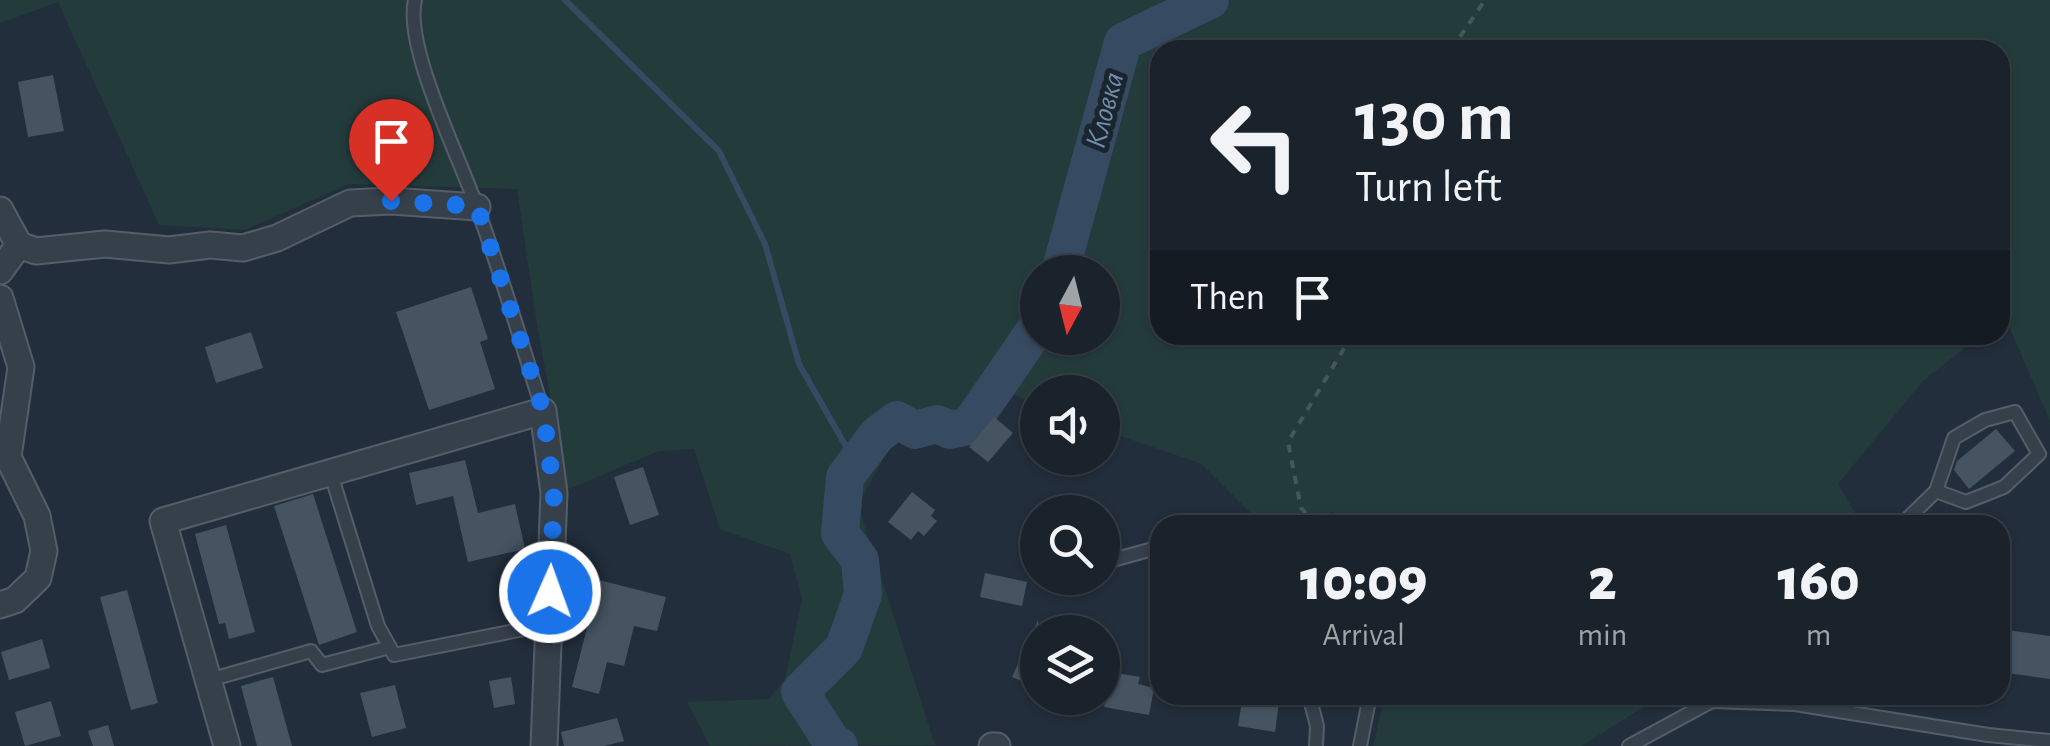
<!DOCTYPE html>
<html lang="en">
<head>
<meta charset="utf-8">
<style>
  :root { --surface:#1a222c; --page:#272f38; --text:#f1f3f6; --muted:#9fa4a9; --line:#383f48 }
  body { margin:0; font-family:"Alegreya Sans",sans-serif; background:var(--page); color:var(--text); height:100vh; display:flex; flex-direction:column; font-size:38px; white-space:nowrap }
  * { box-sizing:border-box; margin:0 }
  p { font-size:32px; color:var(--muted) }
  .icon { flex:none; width:55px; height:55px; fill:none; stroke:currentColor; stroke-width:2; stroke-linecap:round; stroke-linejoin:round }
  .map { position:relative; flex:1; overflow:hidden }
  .side { position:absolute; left:1150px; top:515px; width:860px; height:190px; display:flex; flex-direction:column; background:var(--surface); border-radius:30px; box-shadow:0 2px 8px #0004,0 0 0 2px var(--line) }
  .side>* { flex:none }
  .top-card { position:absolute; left:1150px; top:40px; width:860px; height:305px; border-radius:30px; box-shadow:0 2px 8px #0004,0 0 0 2px var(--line); background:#1a222c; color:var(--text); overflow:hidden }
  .needle { width:65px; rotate:187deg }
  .buttons { position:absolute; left:1020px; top:255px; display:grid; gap:20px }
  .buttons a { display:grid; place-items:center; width:100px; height:100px; border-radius:50%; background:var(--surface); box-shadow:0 2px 8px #0004,0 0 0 2px var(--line); font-size:50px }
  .pin { position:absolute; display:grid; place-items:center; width:85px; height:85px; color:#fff; margin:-102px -42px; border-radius:50% 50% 50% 0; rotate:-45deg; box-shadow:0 0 10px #0007 }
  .pin .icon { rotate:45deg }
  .me { position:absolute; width:110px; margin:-55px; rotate:2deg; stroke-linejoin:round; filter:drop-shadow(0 0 8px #0008) }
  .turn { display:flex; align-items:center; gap:35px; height:210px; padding:0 40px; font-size:45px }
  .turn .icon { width:130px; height:130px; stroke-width:2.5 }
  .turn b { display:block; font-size:70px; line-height:85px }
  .then { display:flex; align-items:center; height:95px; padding:0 40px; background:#0003; gap:20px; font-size:38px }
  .eta { display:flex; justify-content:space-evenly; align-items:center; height:170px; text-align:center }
  .eta b { font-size:60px; font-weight:800; line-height:70px }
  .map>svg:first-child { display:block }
  .green { fill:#243b3c; fill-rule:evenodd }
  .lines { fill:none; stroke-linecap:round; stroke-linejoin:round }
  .stream { stroke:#364b62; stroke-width:6 }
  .river { stroke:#364b62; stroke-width:38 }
  .building { fill:#465462 }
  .service-casing { stroke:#545e69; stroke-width:16 }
  .minor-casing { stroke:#545e69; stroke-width:29 }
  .path { stroke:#425859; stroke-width:4; stroke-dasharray:8 8; stroke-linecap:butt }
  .service { stroke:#36404b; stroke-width:12 }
  .minor { stroke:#36404b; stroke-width:25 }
  .route { stroke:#1a73e8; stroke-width:18; stroke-dasharray:0 32.4 }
  .labels { text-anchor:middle; stroke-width:10; stroke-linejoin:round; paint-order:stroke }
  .water-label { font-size:30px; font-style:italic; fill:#718eaa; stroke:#1b2530 }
</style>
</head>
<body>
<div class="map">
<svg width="2050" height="746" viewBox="0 0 2050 746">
  <rect width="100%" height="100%" fill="#222e3b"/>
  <!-- green -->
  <path class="green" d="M 0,0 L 2050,0 L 2050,421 L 2005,317 L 2000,320 L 2000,50 L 1160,50 L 1160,335 L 1981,335 L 1923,381 L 1838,484 L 1862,525 L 1350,525 L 1333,512 L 1258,520 L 1202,464 L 1103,430 L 1102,392 L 1038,392 L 1037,404 L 1004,391 L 972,433 L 930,441 L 895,437 L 858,505 L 935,745 L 710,746 L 687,702 L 769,699 L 785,679 L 802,599 L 790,554 L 720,529 L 694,449 L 659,451 L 567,490 L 537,325 L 517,189 L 349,184 L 245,230 L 159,225 L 58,2 L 0,23 ZM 1038,272 L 1102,272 L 1102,338 L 1038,338 Z
    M 1385,695 L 1662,695 L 1582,746 L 1373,746 Z"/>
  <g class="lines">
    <!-- stream -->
    <path class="stream" d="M 565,0 L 719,151 L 765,244 L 799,364 L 856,464"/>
    <!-- river -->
    <path class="river" d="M 1060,272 L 1123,42 L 1210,0
      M 839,746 L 832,742 L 800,692 L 844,648 L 863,594 L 860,560 L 840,533 L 845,477 L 877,435 L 897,420 L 915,430 L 937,424 L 950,430 L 969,426 L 1038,326"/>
  </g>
  <!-- building -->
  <path class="building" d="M 53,75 L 64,131 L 28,137 L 18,82 Z
    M 471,287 L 488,339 L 480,342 L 495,389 L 429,410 L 396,312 Z
    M 251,332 L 263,368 L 216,383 L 205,347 Z
    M 994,417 L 1013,433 L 988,462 L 969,447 Z
    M 1996,429 L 2015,451 L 1969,489 L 1954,470 L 1957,461 Z
    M 465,460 L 478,513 L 515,504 L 525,549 L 468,562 L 453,496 L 416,505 L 409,473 Z
    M 643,467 L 659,515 L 630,525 L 614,477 Z
    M 912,492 L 935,510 L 931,516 L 937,521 L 924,536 L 918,531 L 911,540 L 888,522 Z
    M 313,494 L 357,632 L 319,645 L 274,506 Z
    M 226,525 L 255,632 L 229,639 L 225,623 L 219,624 L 195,534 Z
    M 985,573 L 1027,582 L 1022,606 L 980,597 Z
    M 599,580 L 666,597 L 657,631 L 634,626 L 624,666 L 607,662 L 599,694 L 572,687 Z
    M 127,590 L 158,703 L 131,710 L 100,597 Z
    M 1038,620 L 1038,688 L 1012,677 Z
    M 2000,629 L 2050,636 L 2050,679 L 2000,672 Z
    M 42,639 L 50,668 L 9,680 L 1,652 Z
    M 1111,672 L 1140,677 L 1138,684 L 1154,688 L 1149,715 L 1104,707 Z
    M 273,677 L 292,746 L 257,746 L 241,686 Z
    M 511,677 L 515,704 L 494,708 L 489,681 Z
    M 395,685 L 406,728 L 372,737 L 360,693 Z
    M 1243,695 L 1280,695 L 1275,732 L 1238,726 Z
    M 51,701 L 61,736 L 25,746 L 15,712 Z
    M 617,718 L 624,741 L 604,746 L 564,746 L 561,732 Z
    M 108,725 L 114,746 L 93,746 L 88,731 Z"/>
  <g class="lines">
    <defs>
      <path id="service" d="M 415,0 C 404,47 459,156 476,205 C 501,272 521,342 543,411
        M 330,471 L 378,626 L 394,655 L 549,624
        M 1901,525 L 1936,491 L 1954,438 L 1985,420 L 2015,412 L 2039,454 L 2004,487 L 1966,502 L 1936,491
        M 1102,563 L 1160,547
        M 209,680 L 311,651 L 322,665 L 390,647
        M 1309,695 L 1317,726 L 1316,746
        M 1360,746 L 1370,695
        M 1629,746 L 1712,701 L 1795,704 L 1988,735 L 2050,741"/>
      <path id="minor" d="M 0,210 L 19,245 L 36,251 L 105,244 L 169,250 L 210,245 L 243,248 L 277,238 L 350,203 L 391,201 L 477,207
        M 0,271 L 19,245
        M 0,298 L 21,367 L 8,457 L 37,516 L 44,551 L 38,578 L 15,600 L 0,605
        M 227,746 L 163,521 L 543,411 L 554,493 L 544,746
        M 992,746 L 997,746"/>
    </defs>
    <!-- service casing -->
    <use href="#service" class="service-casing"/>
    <!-- minor casing -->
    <use href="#minor" class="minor-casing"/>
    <!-- path -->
    <path class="path" d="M 1451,50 L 1485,0
      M 1317,525 L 1301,508 L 1288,442 L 1352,335"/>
    <!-- service -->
    <use href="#service" class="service"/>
    <!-- minor -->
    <use href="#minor" class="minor"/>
  </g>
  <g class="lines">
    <!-- route -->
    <path class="route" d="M 391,201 L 477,206 L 543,410 L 554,494 L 550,592"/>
  </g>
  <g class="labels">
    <!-- water labels -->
    <g class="water-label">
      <text transform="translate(1104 110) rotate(-75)" y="10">Кловка</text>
    </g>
  </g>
</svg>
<div class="buttons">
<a><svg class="needle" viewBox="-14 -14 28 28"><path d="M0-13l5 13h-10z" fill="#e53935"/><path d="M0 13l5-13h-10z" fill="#9fa4a9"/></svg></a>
<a><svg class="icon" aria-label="sound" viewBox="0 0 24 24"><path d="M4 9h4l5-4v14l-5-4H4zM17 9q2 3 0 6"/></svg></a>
<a><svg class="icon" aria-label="search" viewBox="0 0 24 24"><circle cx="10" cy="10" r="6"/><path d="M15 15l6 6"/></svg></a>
<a><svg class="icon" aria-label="layers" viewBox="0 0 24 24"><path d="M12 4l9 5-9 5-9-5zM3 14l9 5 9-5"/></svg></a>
</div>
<div class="pin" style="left:391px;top:201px;background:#d93025"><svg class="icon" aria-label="arrive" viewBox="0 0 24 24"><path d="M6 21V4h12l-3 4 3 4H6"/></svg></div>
<svg class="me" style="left:550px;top:592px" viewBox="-20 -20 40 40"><circle r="17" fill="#1a73e8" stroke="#fff" stroke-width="3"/><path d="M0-11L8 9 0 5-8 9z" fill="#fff"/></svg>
<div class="top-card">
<div class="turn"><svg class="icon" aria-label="left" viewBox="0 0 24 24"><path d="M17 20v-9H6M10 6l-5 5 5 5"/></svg><div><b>130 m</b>Turn left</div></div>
<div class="then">Then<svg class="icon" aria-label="arrive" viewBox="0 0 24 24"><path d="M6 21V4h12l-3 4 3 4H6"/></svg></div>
</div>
<section class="side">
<div class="eta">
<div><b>10:09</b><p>Arrival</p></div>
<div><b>2</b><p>min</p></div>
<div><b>160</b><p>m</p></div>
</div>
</section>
</div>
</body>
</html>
